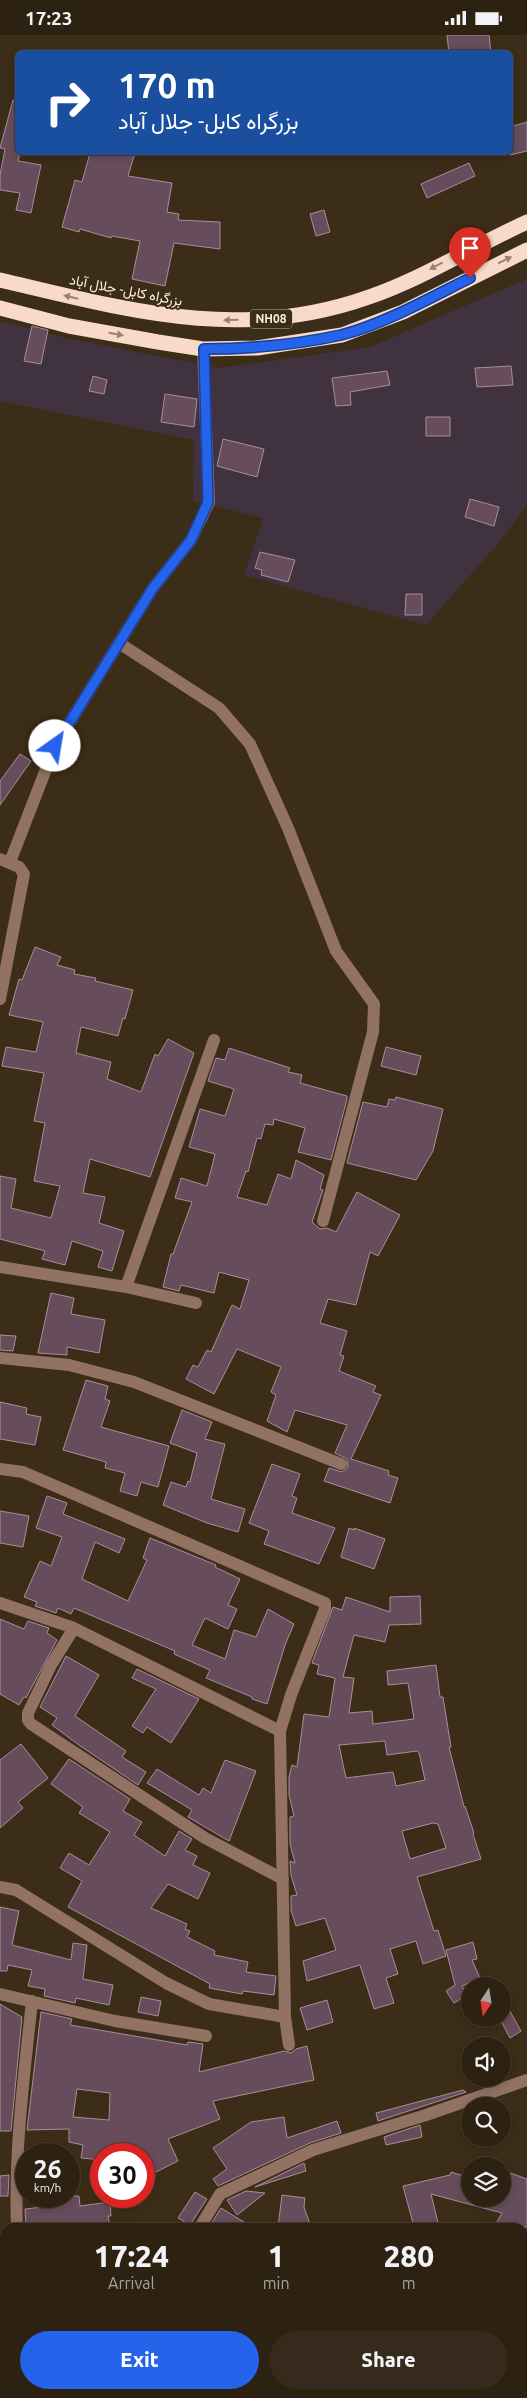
<!DOCTYPE html>
<html lang="en">
<head>
<meta charset="utf-8">
<style>
  :root { --surface:#2d2212; --page:#352a1b; --text:#f1f3f6; --muted:#a7a49f; --line:#483f32; --accent:#2563eb }
  body { margin:0; font-family:Ubuntu,Vazirmatn,sans-serif; background:var(--page); color:var(--text); height:100vh; display:flex; flex-direction:column; font-size:19px; white-space:nowrap }
  * { box-sizing:border-box; margin:0 }
  p { font-size:16px; color:var(--muted) }
  .icon { flex:none; width:28px; height:28px; fill:none; stroke:currentColor; stroke-width:2; stroke-linecap:round; stroke-linejoin:round }
  .map { position:relative; flex:1; overflow:hidden }
  .details { position:absolute; left:0px; top:2188px; width:528px; height:176px; display:flex; flex-direction:column; background:var(--surface); border-radius:15px 15px 0 0; box-shadow:0 2px 8px #0003,0 0 0 1px var(--line) }
  .details>* { flex:none }
  .hud { position:absolute; left:15px; top:15px; width:498px; height:105px; border-radius:8px; box-shadow:0 2px 8px #0003,0 0 0 1px var(--line); background:#1a4fa0; color:#fff; overflow:hidden }
  .needle { width:32px; rotate:192deg }
  .controls { position:absolute; left:461px; top:1942px; display:grid; gap:10px }
  .controls a { display:grid; place-items:center; width:50px; height:50px; border-radius:50%; background:var(--surface); box-shadow:0 2px 8px #0003,0 0 0 1px var(--line); font-size:25px }
  .speed { position:absolute; left:15px; top:2108px; display:flex; gap:10px; font-size:25px; font-weight:700; text-align:center }
  .speed>* { display:grid; place-content:center; width:65px; height:65px; border-radius:50%; background:var(--surface); box-shadow:0 2px 8px #0003,0 0 0 1px var(--line); line-height:1 }
  .speed small { font-size:12px; font-weight:400 }
  .speed .limit { border:8px solid #d22; background:#fff; color:#111 }
  .pin { position:absolute; display:grid; place-items:center; width:42px; height:42px; color:#fff; margin:-51px -21px; border-radius:50% 50% 50% 0; rotate:-45deg; box-shadow:0 0 5px #0007 }
  .pin .icon { rotate:45deg }
  .me { position:absolute; width:55px; margin:-28px; rotate:32deg; stroke-linejoin:round; filter:drop-shadow(0 0 4px #0008) }
  .turn { display:flex; align-items:center; gap:18px; height:105px; padding:0 20px; font-size:22px }
  .turn .icon { width:65px; height:65px; stroke-width:2.5 }
  .turn b { display:block; font-size:35px; line-height:42px }
  .eta { display:flex; justify-content:space-evenly; align-items:center; height:85px; text-align:center }
  .eta b { font-size:30px; font-weight:800; line-height:35px }
  .button { display:flex; gap:10px; margin-top:auto; padding:10px 20px }
  .button a { flex:1; height:58px; border-radius:30px; background:var(--accent); color:#fff; font-size:20px; font-weight:800; line-height:58px; text-align:center }
  .button a+a { background:var(--page); color:var(--text) }
  .status { display:flex; justify-content:space-between; align-items:center; height:35px; padding:0 25px; background:var(--surface); direction:ltr }
  .status svg { height:14px; fill:currentColor }
  .map>svg:first-child { display:block }
  .commercial { fill:#413240 }
  .building { fill:#674d5b; stroke:#a98d9b; fill-rule:evenodd }
  .lines { fill:none; stroke-linecap:round; stroke-linejoin:round }
  .minor { stroke:#917263; stroke-width:12 }
  .highway { stroke:#f9daca; stroke-width:15 }
  .oneway { fill:#9a8471 }
  .route-casing { stroke:#184099; stroke-width:12 }
  .route { stroke:#2563eb; stroke-width:9 }
  .labels { text-anchor:middle; stroke-width:4; stroke-linejoin:round; paint-order:stroke }
  .shield { fill:#3c2d18; stroke:#c0b4a5; stroke-width:1 }
  .shield-label { font-size:12px; font-weight:bold; fill:#f8eee1 }
  .street-label { font-size:14px; fill:#f8eee1; stroke:#3c2d18 }
</style>
</head>
<body>
<div class="status"><b>17:23</b><svg viewBox="0 0 49 12"><path d="M0 12V9h3v3zM5 12V6h3v6zM10 12V3h3v9zM15 12V0h3v12zM26 1h20v11H26zM47 4h2v5h-2z"/></svg></div>
<div class="map">
<svg width="527" height="2363" viewBox="0 0 527 2363">
  <rect width="100%" height="100%" fill="#3c2d18"/>
  <!-- commercial -->
  <path class="commercial" d="M 527,244 L 527,470 L 502,504 L 426,590 L 244,540 L 263,483 L 193,466 L 194,405 L 0,366 L 0,286 L 66,303 L 219,333 L 370,312 Z"/>
  <!-- building -->
  <path class="building" d="M 447,0 L 489,0 L 491,18 L 449,18 Z
    M 13,65 L 18,66 L 18,118 L 20,118 L 18,126 L 41,130 L 31,178 L 16,175 L 20,158 L 0,155 L 0,140 L 5,114 L 0,113 Z
    M 527,87 L 527,116 L 510,120 L 510,92 Z
    M 90,118 L 135,118 L 128,141 L 172,148 L 167,177 L 179,179 L 178,185 L 220,187 L 220,214 L 174,208 L 165,251 L 132,244 L 140,206 L 112,201 L 111,203 L 80,194 L 79,197 L 62,192 L 75,145 L 82,147 Z
    M 469,128 L 475,141 L 427,163 L 421,149 Z
    M 324,175 L 330,197 L 316,201 L 310,179 Z
    M 32,291 L 48,295 L 41,329 L 24,326 Z
    M 511,331 L 513,350 L 477,352 L 475,333 Z
    M 387,336 L 390,350 L 350,357 L 351,370 L 336,371 L 332,343 Z
    M 93,341 L 107,345 L 104,359 L 89,356 Z
    M 165,359 L 197,364 L 194,392 L 161,387 Z
    M 426,382 L 450,382 L 450,401 L 426,401 Z
    M 223,404 L 264,414 L 257,442 L 217,431 Z
    M 470,464 L 499,472 L 494,491 L 465,482 Z
    M 260,517 L 295,525 L 288,547 L 261,540 L 262,535 L 255,533 Z
    M 406,559 L 422,559 L 422,580 L 405,580 Z
    M 20,719 L 31,726 L 0,770 L 0,746 Z
    M 35,912 L 61,922 L 57,930 L 75,935 L 74,939 L 96,943 L 95,946 L 133,955 L 125,984 L 123,983 L 118,1001 L 81,992 L 76,1018 L 111,1027 L 107,1044 L 141,1057 L 155,1019 L 158,1021 L 168,1004 L 194,1018 L 150,1142 L 90,1124 L 83,1158 L 105,1162 L 99,1188 L 124,1196 L 112,1236 L 98,1232 L 103,1216 L 72,1206 L 65,1230 L 42,1224 L 45,1216 L 0,1204 L 0,1141 L 16,1144 L 11,1173 L 51,1183 L 60,1151 L 34,1146 L 45,1088 L 34,1086 L 44,1038 L 2,1031 L 6,1012 L 36,1017 L 43,987 L 9,980 L 19,944 L 22,945 Z
    M 386,1012 L 421,1021 L 416,1040 L 381,1031 Z
    M 229,1013 L 290,1033 L 288,1037 L 302,1040 L 300,1048 L 347,1061 L 347,1064 L 331,1125 L 298,1117 L 305,1093 L 274,1084 L 273,1090 L 265,1089 L 261,1104 L 257,1103 L 248,1137 L 246,1136 L 237,1162 L 267,1170 L 278,1139 L 291,1144 L 296,1125 L 324,1140 L 320,1154 L 323,1155 L 312,1187 L 320,1194 L 327,1193 L 336,1197 L 357,1157 L 400,1180 L 378,1221 L 370,1217 L 356,1270 L 328,1264 L 320,1288 L 347,1296 L 340,1320 L 344,1321 L 339,1336 L 376,1351 L 373,1357 L 381,1360 L 351,1424 L 389,1436 L 388,1440 L 398,1443 L 390,1468 L 324,1446 L 329,1433 L 342,1437 L 348,1432 L 347,1424 L 335,1418 L 347,1390 L 295,1375 L 287,1397 L 267,1386 L 276,1360 L 271,1357 L 281,1332 L 237,1314 L 214,1359 L 186,1344 L 193,1330 L 198,1332 L 207,1315 L 211,1317 L 232,1270 L 240,1274 L 249,1245 L 219,1237 L 214,1258 L 181,1250 L 179,1256 L 163,1252 L 171,1219 L 173,1219 L 192,1167 L 175,1163 L 181,1143 L 207,1151 L 215,1119 L 189,1112 L 200,1074 L 225,1081 L 234,1054 L 208,1046 L 216,1023 L 225,1025 Z
    M 396,1062 L 443,1074 L 433,1116 L 416,1145 L 347,1128 L 363,1067 L 387,1072 L 389,1064 L 395,1065 Z
    M 51,1258 L 74,1263 L 71,1279 L 105,1285 L 99,1318 L 67,1312 L 67,1320 L 38,1318 Z
    M 0,1300 L 16,1301 L 13,1316 L 0,1315 Z
    M 86,1345 L 108,1351 L 105,1364 L 110,1366 L 101,1392 L 169,1411 L 158,1452 L 141,1447 L 137,1461 L 120,1456 L 125,1438 L 105,1433 L 106,1427 L 63,1415 Z
    M 0,1367 L 27,1373 L 26,1379 L 41,1382 L 35,1410 L 0,1404 Z
    M 182,1375 L 212,1387 L 205,1404 L 225,1409 L 211,1464 L 245,1474 L 238,1497 L 207,1488 L 163,1470 L 171,1447 L 186,1452 L 188,1446 L 190,1447 L 197,1418 L 170,1408 Z
    M 272,1429 L 300,1439 L 292,1461 L 297,1463 L 292,1478 L 335,1493 L 319,1529 L 264,1509 L 269,1496 L 249,1488 Z
    M 47,1461 L 67,1468 L 63,1479 L 125,1504 L 119,1518 L 95,1507 L 82,1544 L 128,1566 L 147,1525 L 143,1523 L 150,1503 L 216,1530 L 215,1532 L 240,1544 L 228,1570 L 237,1574 L 228,1594 L 205,1583 L 192,1610 L 225,1624 L 234,1595 L 256,1602 L 268,1574 L 294,1589 L 285,1610 L 267,1669 L 252,1664 L 252,1662 L 206,1643 L 210,1635 L 174,1619 L 175,1616 L 74,1573 L 71,1579 L 58,1573 L 56,1578 L 35,1571 L 37,1567 L 24,1562 L 40,1526 L 51,1531 L 62,1502 L 36,1493 Z
    M 0,1476 L 29,1481 L 23,1512 L 0,1508 Z
    M 349,1493 L 354,1495 L 354,1493 L 385,1504 L 374,1534 L 341,1522 Z
    M 420,1561 L 421,1589 L 389,1590 L 385,1607 L 354,1600 L 343,1642 L 354,1643 L 349,1678 L 372,1676 L 373,1689 L 414,1684 L 408,1648 L 388,1650 L 387,1636 L 436,1630 L 440,1662 L 443,1662 L 446,1681 L 451,1712 L 449,1712 L 464,1772 L 465,1771 L 474,1798 L 473,1799 L 481,1824 L 417,1842 L 434,1896 L 438,1895 L 446,1921 L 423,1929 L 416,1906 L 390,1914 L 398,1939 L 386,1943 L 394,1968 L 374,1974 L 360,1930 L 307,1946 L 303,1926 L 336,1915 L 325,1883 L 296,1891 L 291,1875 L 291,1861 L 297,1860 L 291,1840 L 290,1826 L 295,1828 L 290,1809 L 290,1782 L 294,1781 L 289,1760 L 289,1742 L 292,1730 L 297,1732 L 304,1679 L 329,1682 L 335,1643 L 317,1639 L 319,1630 L 312,1628 L 333,1572 L 342,1575 L 346,1562 L 390,1577 L 390,1562 ZM 385,1706 L 387,1720 L 417,1716 L 419,1718 L 425,1745 L 396,1751 L 393,1737 L 346,1743 L 339,1710 ZM 433,1788 L 438,1789 L 446,1813 L 410,1824 L 402,1796 Z
    M 0,1584 L 24,1594 L 28,1586 L 49,1593 L 47,1598 L 57,1605 L 26,1663 L 24,1662 L 19,1670 L 0,1659 Z
    M 66,1621 L 99,1640 L 75,1681 L 126,1716 L 122,1722 L 146,1737 L 138,1750 L 79,1710 L 52,1690 L 57,1683 L 40,1672 Z
    M 137,1634 L 199,1664 L 171,1708 L 147,1692 L 143,1698 L 132,1691 L 156,1654 L 132,1643 Z
    M 21,1709 L 48,1743 L 18,1767 L 23,1773 L 0,1793 L 0,1725 Z
    M 69,1724 L 130,1764 L 123,1776 L 142,1787 L 134,1800 L 165,1821 L 179,1796 L 192,1804 L 185,1815 L 197,1821 L 193,1830 L 210,1838 L 198,1864 L 168,1849 L 151,1873 L 187,1889 L 185,1894 L 190,1896 L 187,1902 L 215,1916 L 214,1920 L 248,1927 L 246,1937 L 276,1941 L 274,1960 L 243,1956 L 242,1959 L 209,1953 L 210,1949 L 68,1872 L 82,1846 L 60,1833 L 69,1818 L 89,1830 L 110,1797 L 79,1778 L 83,1772 L 51,1749 Z
    M 225,1725 L 256,1736 L 229,1806 L 188,1782 L 192,1775 L 147,1748 L 157,1734 L 199,1760 L 203,1753 L 211,1758 Z
    M 0,1872 L 19,1876 L 12,1910 L 71,1925 L 73,1908 L 87,1910 L 83,1944 L 113,1950 L 109,1970 L 76,1963 L 75,1968 L 44,1961 L 45,1954 L 28,1951 L 32,1935 L 8,1930 L 7,1936 L 0,1936 Z
    M 473,1907 L 477,1924 L 472,1925 L 480,1943 L 462,1951 L 467,1960 L 454,1968 L 446,1956 L 455,1950 L 446,1915 Z
    M 141,1962 L 161,1966 L 158,1981 L 138,1977 Z
    M 502,1962 L 521,1996 L 510,2003 L 500,1984 L 502,1984 Z
    M 327,1965 L 333,1987 L 307,1995 L 300,1973 Z
    M 0,1969 L 22,1982 L 11,2096 L 0,2096 Z
    M 41,1977 L 72,1984 L 70,1990 L 187,2010 L 188,2007 L 203,2009 L 199,2037 L 284,2016 L 291,2018 L 296,2014 L 307,2011 L 314,2045 L 213,2066 L 220,2084 L 168,2104 L 178,2126 L 144,2143 L 144,2119 L 101,2119 L 101,2125 L 81,2123 L 83,2110 L 69,2107 L 69,2094 L 27,2095 ZM 77,2054 L 110,2058 L 109,2085 L 73,2082 Z
    M 463,2055 L 466,2057 L 378,2086 L 376,2078 Z
    M 284,2082 L 287,2103 L 337,2086 L 341,2098 L 310,2108 L 218,2151 L 213,2144 L 227,2134 L 213,2113 L 251,2087 Z
    M 420,2090 L 422,2102 L 386,2110 L 384,2102 Z
    M 304,2128 L 306,2136 L 255,2152 Z
    M 502,2135 L 527,2144 L 527,2192 L 494,2192 L 502,2178 L 431,2159 L 438,2188 L 414,2192 L 403,2151 L 450,2140 L 451,2137 L 470,2143 L 470,2164 L 502,2164 Z
    M 9,2140 L 8,2161 L 0,2161 L 0,2141 Z
    M 246,2156 L 265,2158 L 237,2180 L 227,2165 Z
    M 195,2157 L 207,2164 L 190,2190 L 178,2183 Z
    M 282,2160 L 305,2163 L 304,2172 L 311,2192 L 278,2192 Z
    M 61,2161 L 79,2161 L 80,2171 L 110,2167 L 111,2181 L 108,2181 L 110,2192 L 26,2192 L 25,2174 L 62,2170 Z
    M 221,2173 L 252,2192 L 215,2192 L 211,2189 Z"/>
  <g class="lines">
    <!-- minor -->
    <path class="minor" d="M 119,608 L 219,673 L 250,709 L 288,793 L 336,916 L 374,969 L 373,997 L 323,1186
      M 0,824 L 19,832 L 24,839 L 0,964
      M 10,827 L 55,711 L 153,553 L 191,505 L 209,467 L 203,314
      M 0,1232 L 126,1252 L 196,1268
      M 126,1252 L 214,1005
      M 0,1323 L 69,1330 L 134,1347 L 341,1429
      M 0,1434 L 23,1437 L 325,1568 L 325,1574 L 291,1660 L 280,1696 L 285,1982 L 289,2010
      M 0,1568 L 74,1593 L 280,1696
      M 74,1593 L 51,1630 L 28,1678 L 28,1685 L 31,1689 L 205,1803 L 283,1844
      M 0,1852 L 16,1855 L 166,1948 L 209,1969 L 285,1982
      M 0,1959 L 115,1986 L 206,2001
      M 17,2192 C 14,2117 24,2041 32,1966
      M 200,2192 L 220,2159 L 313,2115 L 426,2080 L 527,2045
      M 0,2308 L 5,2309
      M 426,2359 L 443,2363
      M 236,2363 L 257,2359
      M 463,2363 L 468,2363"/>
    <!-- highway -->
    <path class="highway" d="M 0,245 C 128,275 239,308 369,262 C 424,243 474,211 527,187
      M 0,273 L 69,291 L 158,307 L 203,314 L 257,313 L 342,300 L 403,277 L 527,215"/>
  </g>
  <!-- one-way arrows -->
  <defs><path id="oneway-solid" d="M-6-.8H1V-3.2L6.5 0L1 3.2V.8H-6Z" transform="scale(1.25)"/></defs>
  <g class="oneway">
    <use href="#oneway-solid" transform="translate(505 225) rotate(-26)"/>
    <use href="#oneway-solid" transform="translate(436 231) rotate(152)"/>
    <use href="#oneway-solid" transform="translate(71 262) rotate(-167)"/>
    <use href="#oneway-solid" transform="translate(231 285) rotate(179)"/>
    <use href="#oneway-solid" transform="translate(116 299) rotate(10)"/>
  </g>
  <g class="lines">
    <defs>
      <path id="route" d="M 55,711 L 153,553 L 191,505 L 208,467 L 204,314 C 250,314 295,310 341,300 C 382,290 432,262 470,243"/>
    </defs>
    <!-- route casing -->
    <use href="#route" class="route-casing"/>
    <!-- route -->
    <use href="#route" class="route"/>
  </g>
  <g class="labels">
    <!-- shield labels -->
    <rect class="shield" x="250" y="274.5" width="42" height="19" rx="4"/>
    <g class="shield-label">
      <text x="271" y="288">NH08</text>
    </g>
    <!-- street labels -->
    <g class="street-label">
      <text transform="translate(126 255) rotate(11)" y="5">بزرگراه کابل- جلال آباد</text>
    </g>
  </g>
</svg>
<div class="controls">
<a><svg class="needle" viewBox="-14 -14 28 28"><path d="M0-13l5 13h-10z" fill="#e53935"/><path d="M0 13l5-13h-10z" fill="#a7a49f"/></svg></a>
<a><svg class="icon" aria-label="sound" viewBox="0 0 24 24"><path d="M4 9h4l5-4v14l-5-4H4zM17 9q2 3 0 6"/></svg></a>
<a><svg class="icon" aria-label="search" viewBox="0 0 24 24"><circle cx="10" cy="10" r="6"/><path d="M15 15l6 6"/></svg></a>
<a><svg class="icon" aria-label="layers" viewBox="0 0 24 24"><path d="M12 4l9 5-9 5-9-5zM3 14l9 5 9-5"/></svg></a>
</div>
<div class="speed"><div>26<small>km/h</small></div><div class="limit">30</div></div>
<div class="pin" style="left:470px;top:243px;background:#d93025"><svg class="icon" aria-label="arrive" viewBox="0 0 24 24"><path d="M6 21V4h12l-3 4 3 4H6"/></svg></div>
<svg class="me" style="left:55px;top:711px" viewBox="-20 -20 40 40"><circle r="19" fill="#fff"/><path d="M0-13L10 11 0 6-10 11z" fill="#2563eb"/></svg>
<div class="hud">
<div class="turn"><svg class="icon" aria-label="right" viewBox="0 0 24 24"><path d="M7 20v-9h11M14 6l5 5-5 5"/></svg><div><b>170 m</b>بزرگراه کابل- جلال آباد</div></div>
</div>
<section class="details">
<div class="eta">
<div><b>17:24</b><p>Arrival</p></div>
<div><b>1</b><p>min</p></div>
<div><b>280</b><p>m</p></div>
</div>
<div class="button"><a>Exit</a><a>Share</a></div>
</section>
</div>
</body>
</html>
